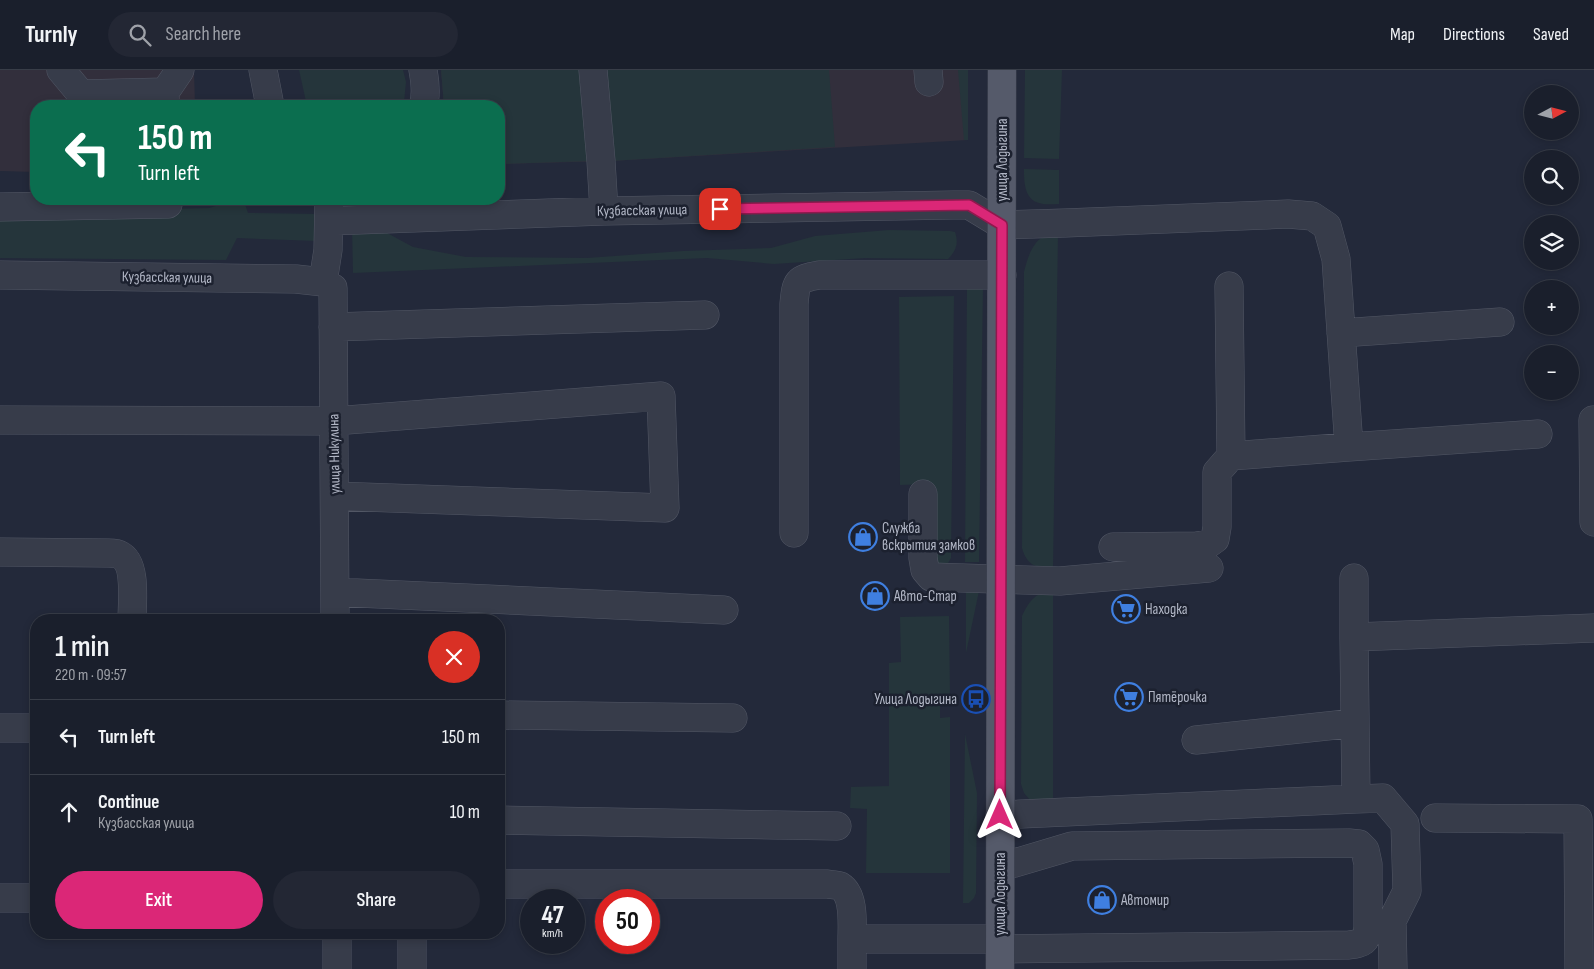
<!DOCTYPE html>
<html lang="en">
<head>
<meta charset="utf-8">
<style>
  :root { --surface:#1a1f2c; --page:#232734; --text:#f1f3f6; --muted:#9fa2a9; --line:#383d48; --accent:#db2777 }
  body { margin:0; font-family:"Sofia Sans Condensed",sans-serif; background:var(--page); color:var(--text); height:100vh; display:flex; flex-direction:column; font-size:19px; white-space:nowrap }
  * { box-sizing:border-box; margin:0 }
  p { font-size:16px; color:var(--muted) }
  .icon { flex:none; width:28px; height:28px; fill:none; stroke:currentColor; stroke-width:2; stroke-linecap:round; stroke-linejoin:round }
  .map { position:relative; flex:1; overflow:hidden }
  .panel { position:absolute; left:30px; top:544px; width:475px; height:325px; display:flex; flex-direction:column; background:var(--surface); border-radius:20px; box-shadow:0 2px 8px #0003,0 0 0 1px var(--line) }
  .panel>* { flex:none }
  .banner { position:absolute; left:30px; top:30px; width:475px; height:105px; border-radius:20px; box-shadow:0 2px 8px #0003,0 0 0 1px var(--line); background:#0b6e4f; color:#fff; overflow:hidden }
  .needle { width:32px; rotate:83deg }
  .buttons { position:absolute; left:1524px; top:15px; display:grid; gap:10px }
  .buttons a { display:grid; place-items:center; width:55px; height:55px; border-radius:50%; background:var(--surface); box-shadow:0 2px 8px #0003,0 0 0 1px var(--line); font-size:25px }
  .speed { position:absolute; left:520px; top:819px; display:flex; gap:10px; font-size:25px; font-weight:700; text-align:center }
  .speed>* { display:grid; place-content:center; width:65px; height:65px; border-radius:50%; background:var(--surface); box-shadow:0 2px 8px #0003,0 0 0 1px var(--line); line-height:1 }
  .speed small { font-size:12px; font-weight:400 }
  .speed .limit { border:8px solid #d22; background:#fff; color:#111 }
  .pin { position:absolute; display:grid; place-items:center; width:42px; height:42px; color:#fff; margin:-21px; border-radius:10px; box-shadow:0 2px 8px #0006 }
  .me { position:absolute; width:55px; margin:-28px; rotate:0deg; stroke-linejoin:round; filter:drop-shadow(0 0 4px #0008) }
  .turn { display:flex; align-items:center; gap:18px; height:105px; padding:0 25px; font-size:22px }
  .turn .icon { width:65px; height:65px; stroke-width:2.5 }
  .turn b { display:block; font-size:35px; line-height:42px }
  .round { display:grid; place-items:center; flex:none; width:52px; height:52px; border-radius:26px; background:var(--page) }
  .head { display:flex; align-items:center; justify-content:space-between; height:85px; padding:0 25px }
  h1 { font-size:30px; font-weight:600; line-height:38px }
  .action { display:flex; gap:10px; margin-top:auto; padding:10px 25px }
  .action a { flex:1; height:58px; border-radius:30px; background:var(--accent); color:#fff; font-size:20px; font-weight:600; line-height:58px; text-align:center }
  .action a+a { background:var(--page); color:var(--text) }
  ul { padding:0; list-style:none }
  li { display:flex; align-items:center; gap:15px; height:75px; padding:0 25px; border-top:1px solid var(--line) }
  li div { flex:1 }
  li b { display:block; font-size:19px }
  li em { font-style:normal }
  header { display:flex; align-items:center; gap:30px; box-sizing:border-box; height:70px; padding:0 25px; background:var(--surface); border-bottom:1px solid var(--line) }
  header strong { font-size:24px }
  nav { display:flex; gap:28px; margin-inline-start:auto; font-size:18px }
  .search { width:350px; height:45px; background:var(--page); display:flex; align-items:center; gap:12px; box-sizing:border-box; padding:0 18px; border-radius:28px; color:var(--muted); font-size:19px }
  .map>svg:first-child { display:block }
  .medical { fill:#322f3c }
  .green { fill:#25353b }
  .lines { fill:none; stroke-linecap:round; stroke-linejoin:round }
  .minor-casing { stroke:#525765; stroke-width:29 }
  .major-casing { stroke:#404553; stroke-width:29 }
  .minor { stroke:#373c4a; stroke-width:28 }
  .major { stroke:#555a6a; stroke-width:28 }
  .route-casing { stroke:#8e194d; stroke-width:12 }
  .route { stroke:#db2777; stroke-width:9 }
  .labels { text-anchor:middle; stroke-width:5; stroke-linejoin:round; paint-order:stroke }
  .street-label { font-size:15px; fill:#b2b7c6; stroke:#1c212f }
  .poi-label { font-size:15px; fill:#b2b7c6; stroke:#1c212f; text-anchor:start }
</style>
</head>
<body>
<header>
<strong>Turnly</strong>
<div class="search"><svg class="icon" aria-label="search" viewBox="0 0 24 24"><circle cx="10" cy="10" r="6"/><path d="M15 15l6 6"/></svg>Search here</div>
<nav><a>Map</a><a>Directions</a><a>Saved</a></nav>
</header>
<div class="map">
<svg width="1594" height="899" viewBox="0 0 1594 899">
  <rect width="100%" height="100%" fill="#23293a"/>
  <!-- medical -->
  <path class="medical" d="M 0,0 L 194,0 L 195,36 L 36,36 L 36,102 L 0,101 Z
    M 441,0 L 968,0 L 968,70 L 611,91 L 499,94 L 499,36 L 444,36 Z"/>
  <!-- green -->
  <path class="green" d="M 299,0 L 403,0 L 406,12 L 404,32 L 400,36 L 307,36 Z
    M 441,0 L 584,0 L 593,91 L 499,94 L 499,36 L 444,36 Z
    M 603,0 L 829,0 L 835,77 L 611,91 Z
    M 958,0 L 968,0 L 968,70 L 964,70 Z
    M 1025,0 L 1062,0 L 1059,89 L 1024,88 Z
    M 1024,99 L 1059,100 L 1059,134 C 1053,134 1044,135 1039,133 C 1024,129 1024,111 1024,99 Z
    M 239,129 L 245,134 L 248,143 L 319,144 L 317,171 L 237,168 L 226,190 L 0,188 L 0,143 L 209,138 Z
    M 352,157 L 376,157 L 413,177 L 466,187 L 587,188 L 683,181 L 771,178 L 815,166 L 889,160 L 950,161 L 955,162 C 959,174 956,181 948,189 L 865,188 L 774,194 L 707,188 L 353,203 Z
    M 1058,164 L 1053,500 C 1036,497 1027,496 1022,478 L 1024,202 C 1027,190 1032,171 1045,166 C 1048,165 1054,165 1058,164 Z
    M 967,215 L 983,215 L 979,492 L 965,492 Z
    M 954,226 L 951,488 L 947,495 L 939,496 L 933,492 L 928,414 L 900,415 L 899,227 Z
    M 1053,520 L 1053,734 L 1031,731 L 1024,723 L 1021,714 L 1022,546 C 1029,531 1036,522 1053,520 Z
    M 979,521 L 966,583 L 966,522 Z
    M 949,546 L 950,626 L 940,627 L 940,648 L 950,647 L 950,803 L 866,803 L 867,739 L 850,738 L 851,717 L 889,716 L 889,593 L 901,592 L 900,547 Z
    M 965,664 L 977,723 L 976,823 L 974,828 L 969,833 L 963,833 Z"/>
  <g class="lines">
    <defs>
      <path id="minor" d="M 61,0 L 81,24 L 165,22 L 165,36
        M 263,0 L 270,36
        M 593,0 L 601,91 L 604,141
        M 928,0 L 929,12
        M 165,22 L 180,0
        M 423,36 C 427,25 425,11 423,0
        M 0,137 L 168,134 L 168,129
        M 330,151 L 604,141 L 954,135 L 969,135 L 1002,155 L 1065,153 L 1288,144 L 1312,146 L 1327,156 L 1336,189 L 1349,377 L 1538,364
        M 0,205 L 296,209 L 323,212 L 333,218 L 335,550
        M 323,212 L 328,180 L 329,129
        M 1229,216 L 1231,386
        M 333,257 L 705,245
        M 1341,263 L 1500,252
        M 0,350 L 334,351 L 661,326 L 665,438 L 335,426
        M 1594,350 L 1593,350 L 1594,452
        M 923,424 L 923,488 L 925,500 L 931,507 L 1060,511 L 1209,498
        M 794,463 L 794,234 C 796,211 797,209 819,205 L 1002,205
        M 1113,477 L 1197,476 L 1208,474 L 1215,469 L 1217,457 L 1217,402 L 1231,386 L 1349,377
        M 0,482 L 108,483 C 112,483 117,483 120,485 C 137,493 132,534 132,550
        M 1354,508 L 1354,567
        M 335,522 L 724,540
        M 499,645 L 733,648
        M 0,658 L 36,658
        M 1196,670 L 1355,653
        M 1000,745 L 1356,729
        M 1435,748 L 1578,749 L 1579,899
        M 499,750 L 837,756
        M 499,814 L 828,814 C 832,815 837,815 840,816 C 855,825 852,855 852,869 L 1000,869
        M 0,828 L 36,828
        M 337,862 L 337,899
        M 1000,879 L 1349,875 C 1363,873 1367,872 1368,857 L 1368,794 L 1365,780 L 1359,774 L 1349,773 L 1072,776 L 1001,797
        M 412,899 L 412,862
        M 852,899 L 852,869
        M 1393,899 L 1392,851 L 1407,821 L 1405,754 L 1383,728 L 1356,729 L 1354,567 L 1594,558"/>
      <path id="major" d="M 1000,899 L 1002,0"/>
    </defs>
    <!-- minor casing -->
    <use href="#minor" class="minor-casing"/>
    <!-- major casing -->
    <use href="#major" class="major-casing"/>
    <!-- minor -->
    <use href="#minor" class="minor"/>
    <!-- major -->
    <use href="#major" class="major"/>
  </g>
  <g class="lines">
    <defs>
      <path id="route" d="M 720,139 L 969,135 L 1002,155 L 1000,745"/>
    </defs>
    <!-- route casing -->
    <use href="#route" class="route-casing"/>
    <!-- route -->
    <use href="#route" class="route"/>
  </g>
  <!-- icons -->
  <defs>
    <symbol id="shop-ring" viewBox="-11 -11 22 22"><circle r="9.5" fill="#1c212f" stroke="#3f7fe0" stroke-width="1.5"/><path d="M-5-2.5h2.3a2.7 3.5 0 0 1 5.4 0H5L5.5 6h-11ZM-1.5-2.5h3a1.5 2.3 0 0 0-3 0Z" fill="#3f7fe0"/></symbol>
    <symbol id="supermarket-ring" viewBox="-11 -11 22 22"><circle r="9.5" fill="#1c212f" stroke="#3f7fe0" stroke-width="1.5"/><path d="M-6-5.5h2.5l.6 2H6L4.5 2H-2.5L-4.4-4H-6ZM-1.5 3.2a1.3 1.3 0 1 0 .1 0ZM3 3.2a1.3 1.3 0 1 0 .1 0Z" fill="#3f7fe0"/></symbol>
    <symbol id="bus-ring" viewBox="-11 -11 22 22"><circle r="9.5" fill="#1c212f" stroke="#1a4fb4" stroke-width="1.5"/><path d="M-5-6H5V4H4V6H2V4H-2V6H-4V4H-5ZM-3.5-4V0h7V-4ZM-3.5 1.2v1.5H-2V1.2ZM2 1.2v1.5H3.5V1.2Z" fill="#1a4fb4"/></symbol>
  </defs>
  <g fill-rule="evenodd">
    <use href="#shop-ring" x="847" y="451" width="32" height="32"/>
    <use href="#shop-ring" x="859" y="510" width="32" height="32"/>
    <use href="#supermarket-ring" x="1110" y="523" width="32" height="32"/>
    <use href="#supermarket-ring" x="1113" y="611" width="32" height="32"/>
    <use href="#bus-ring" x="960" y="613" width="32" height="32"/>
    <use href="#shop-ring" x="1086" y="814" width="32" height="32"/>
  </g>
  <g class="labels">
    <!-- street labels -->
    <g class="street-label">
      <text transform="translate(1002 90) rotate(-90)" y="5">улица Лодыгина</text>
      <text transform="translate(642 140) rotate(-1)" y="5">Кузбасская улица</text>
      <text transform="translate(167 207) rotate(1)" y="5">Кузбасская улица</text>
      <text transform="translate(334 384) rotate(-91)" y="5">улица Никулина</text>
      <text transform="translate(1000 824) rotate(-90)" y="5">улица Лодыгина</text>
    </g>
    <!-- poi labels -->
    <g class="poi-label">
      <text x="882" y="463">Служба<tspan x="882" dy="17">вскрытия замков</tspan></text>
      <text x="894" y="531">Авто-Стар</text>
      <text x="1145" y="544">Находка</text>
      <text x="1148" y="632">Пятёрочка</text>
      <text x="957" y="634" text-anchor="end">Улица Лодыгина</text>
      <text x="1121" y="835">Автомир</text>
    </g>
  </g>
</svg>
<div class="buttons">
<a><svg class="needle" viewBox="-14 -14 28 28"><path d="M0-13l5 13h-10z" fill="#e53935"/><path d="M0 13l5-13h-10z" fill="#9fa2a9"/></svg></a>
<a><svg class="icon" aria-label="search" viewBox="0 0 24 24"><circle cx="10" cy="10" r="6"/><path d="M15 15l6 6"/></svg></a>
<a><svg class="icon" aria-label="layers" viewBox="0 0 24 24"><path d="M12 4l9 5-9 5-9-5zM3 14l9 5 9-5"/></svg></a>
<a>+</a>
<a>−</a>
</div>
<div class="speed"><div>47<small>km/h</small></div><div class="limit">50</div></div>
<div class="pin" style="left:720px;top:139px;background:#d93025"><svg class="icon" aria-label="arrive" viewBox="0 0 24 24"><path d="M6 21V4h12l-3 4 3 4H6"/></svg></div>
<svg class="me" style="left:1000px;top:745px" viewBox="-20 -20 40 40"><path d="M0-17L14 15 0 8-14 15z" fill="#db2777" stroke="#fff" stroke-width="4"/></svg>
<div class="banner">
<div class="turn"><svg class="icon" aria-label="left" viewBox="0 0 24 24"><path d="M17 20v-9H6M10 6l-5 5 5 5"/></svg><div><b>150 m</b>Turn left</div></div>
</div>
<section class="panel">
<div class="head"><div><h1>1 min</h1><p>220 m · 09:57</p></div><a class="round" style="background:#d93025;color:#fff"><svg class="icon" aria-label="close" viewBox="0 0 24 24"><path d="M6 6l12 12M18 6L6 18"/></svg></a></div>
<ul>
<li><svg class="icon" aria-label="left" viewBox="0 0 24 24"><path d="M17 20v-9H6M10 6l-5 5 5 5"/></svg><div><b>Turn left</b></div><em>150 m</em></li>
<li><svg class="icon" aria-label="ahead" viewBox="0 0 24 24"><path d="M12 20V5M6 11l6-6 6 6"/></svg><div><b>Continue</b><p>Кузбасская улица</p></div><em>10 m</em></li>
</ul>
<div class="action"><a>Exit</a><a>Share</a></div>
</section>
</div>
</body>
</html>
